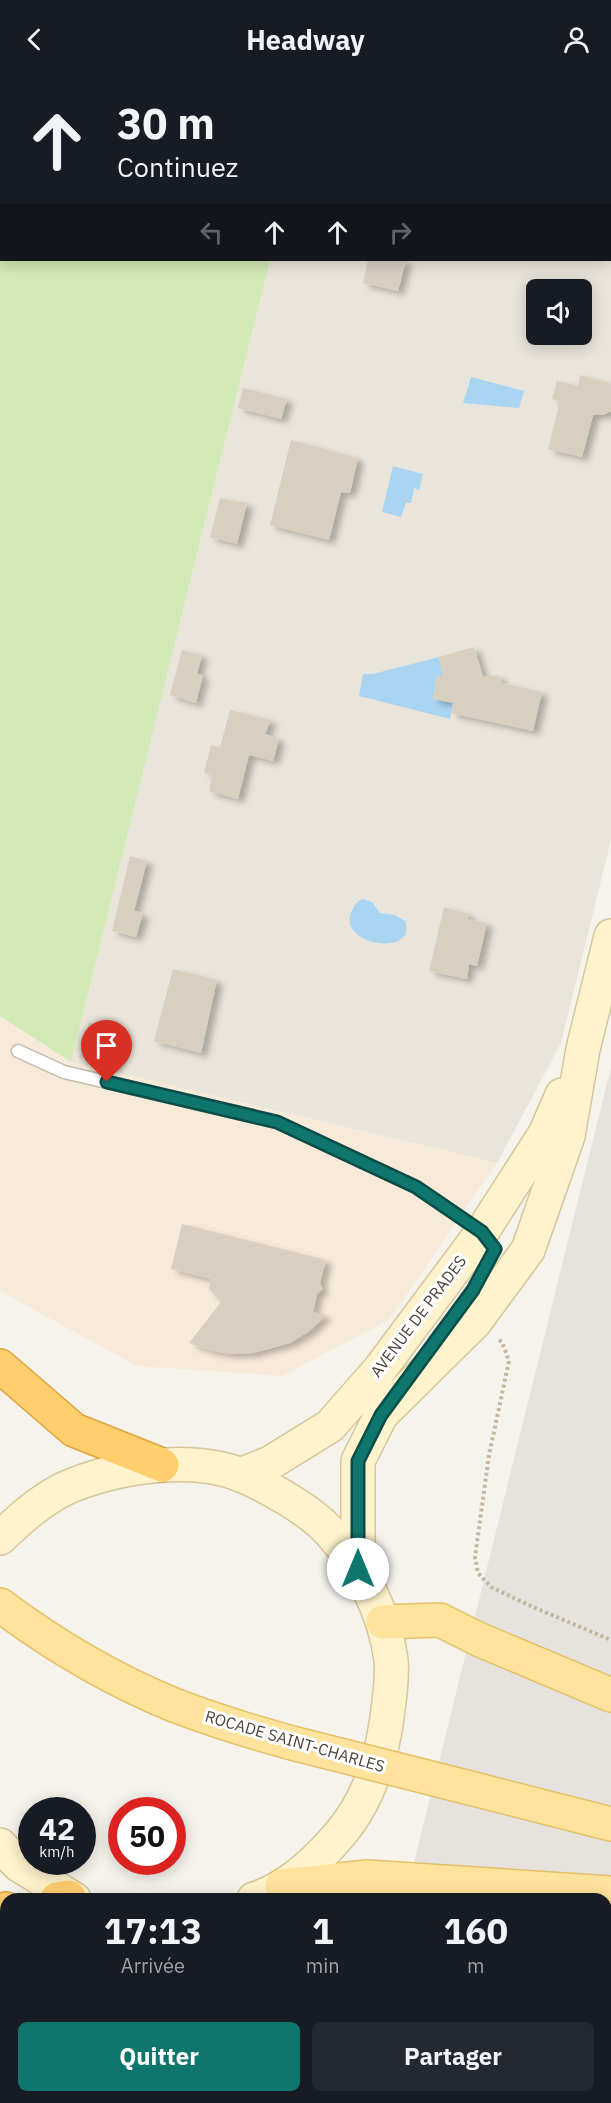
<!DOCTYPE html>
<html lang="fr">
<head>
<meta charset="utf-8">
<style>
  :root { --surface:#171b24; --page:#242831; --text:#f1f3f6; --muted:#9ea1a6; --accent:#0f766e }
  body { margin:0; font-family:"IBM Plex Sans",sans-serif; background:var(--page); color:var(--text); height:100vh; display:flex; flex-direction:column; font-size:22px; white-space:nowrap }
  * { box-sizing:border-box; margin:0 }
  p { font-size:20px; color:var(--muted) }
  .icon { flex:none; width:33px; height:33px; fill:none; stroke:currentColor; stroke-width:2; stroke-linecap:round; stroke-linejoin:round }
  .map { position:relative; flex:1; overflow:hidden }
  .sheet { position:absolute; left:0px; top:1815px; width:612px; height:210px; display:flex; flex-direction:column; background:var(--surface); border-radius:18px 18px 0 0; box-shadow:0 3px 15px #0003 }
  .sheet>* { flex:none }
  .banner { position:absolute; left:0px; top:0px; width:612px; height:183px; box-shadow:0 3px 15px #0003; background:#171b24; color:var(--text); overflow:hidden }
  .tools { position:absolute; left:526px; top:201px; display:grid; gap:12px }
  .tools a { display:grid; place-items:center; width:66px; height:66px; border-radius:9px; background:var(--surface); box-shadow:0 3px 15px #0003; font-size:30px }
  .speed { position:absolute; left:18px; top:1719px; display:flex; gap:12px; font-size:30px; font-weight:700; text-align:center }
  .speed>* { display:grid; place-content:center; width:78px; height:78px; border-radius:50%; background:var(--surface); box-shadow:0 3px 15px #0003; line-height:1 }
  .speed small { font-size:15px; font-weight:400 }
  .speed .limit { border:9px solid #d22; background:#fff; color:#111 }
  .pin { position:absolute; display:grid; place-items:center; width:51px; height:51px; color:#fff; margin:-62px -26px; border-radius:50% 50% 50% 0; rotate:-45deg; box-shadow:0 0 6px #0007 }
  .pin .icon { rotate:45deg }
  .me { position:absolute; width:66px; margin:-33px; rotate:0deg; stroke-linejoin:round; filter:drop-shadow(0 0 4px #0008) }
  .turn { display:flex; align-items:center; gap:21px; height:126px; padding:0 18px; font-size:27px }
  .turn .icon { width:78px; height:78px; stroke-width:2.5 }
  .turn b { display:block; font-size:42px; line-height:51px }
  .lanes { display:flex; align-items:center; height:57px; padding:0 18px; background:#0003; justify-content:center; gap:30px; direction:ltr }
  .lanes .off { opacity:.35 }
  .eta { display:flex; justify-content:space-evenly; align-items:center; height:102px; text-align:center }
  .eta b { font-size:36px; font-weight:800; line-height:42px }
  .primary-button { display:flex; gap:12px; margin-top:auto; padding:12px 18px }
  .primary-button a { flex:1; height:69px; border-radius:9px; background:var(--accent); color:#fff; font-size:24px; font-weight:800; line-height:69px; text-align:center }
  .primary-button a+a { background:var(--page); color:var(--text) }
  header { display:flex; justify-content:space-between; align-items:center; height:78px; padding:0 18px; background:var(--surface); font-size:27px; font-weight:800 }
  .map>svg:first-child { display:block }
  .residential { fill:#eae5da; fill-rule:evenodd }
  .commercial { fill:#f7ead8 }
  .industrial { fill:#e6e2dd }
  .green { fill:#d2eab5 }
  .water { fill:#a9d4f2 }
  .building { fill:#d8cfc1; filter:url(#shadow) }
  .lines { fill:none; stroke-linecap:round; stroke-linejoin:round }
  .lane-casing { stroke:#c2bbae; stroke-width:15 }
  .secondary-casing { stroke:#d6c79b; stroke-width:36 }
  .primary-casing { stroke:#e6c16a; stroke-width:36 }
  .highway-casing { stroke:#e0a43c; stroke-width:36 }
  .path { stroke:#c4b79f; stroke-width:4; stroke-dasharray:3 3; stroke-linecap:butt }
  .lane { stroke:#fff; stroke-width:12 }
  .secondary { stroke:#fff3cd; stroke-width:33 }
  .primary { stroke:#ffe39c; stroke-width:33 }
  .highway { stroke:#ffcf6e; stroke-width:33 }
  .primary-bridge-casing { stroke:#e6c16a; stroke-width:36; stroke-linecap:butt }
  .primary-bridge { stroke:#ffe39c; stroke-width:33 }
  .route-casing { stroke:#0a4d48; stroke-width:15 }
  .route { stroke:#0f766e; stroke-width:10 }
  .labels { text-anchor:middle; stroke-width:6; stroke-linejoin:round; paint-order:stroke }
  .street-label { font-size:16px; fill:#4b4439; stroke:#fff }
</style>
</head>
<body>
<header><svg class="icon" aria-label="back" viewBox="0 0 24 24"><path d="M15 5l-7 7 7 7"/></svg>Headway<svg class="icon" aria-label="person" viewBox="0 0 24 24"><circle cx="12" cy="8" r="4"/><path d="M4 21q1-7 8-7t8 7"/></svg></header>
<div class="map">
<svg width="611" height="2025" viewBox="0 0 611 2025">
  <defs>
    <filter id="shadow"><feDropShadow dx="6" dy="4" stdDeviation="3" flood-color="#0004"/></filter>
  </defs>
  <rect width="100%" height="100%" fill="#f6f3ec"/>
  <!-- residential -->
  <path class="residential" d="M 611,170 L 611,762 L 561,965 L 497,1085 L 71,984 L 270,182 L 610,182 ZM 537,212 L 582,212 L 582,256 L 537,256 Z"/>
  <!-- commercial -->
  <path class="commercial" d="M 304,0 L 611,0 L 611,170 L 610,2 L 304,2 Z
    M 0,938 L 71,984 L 497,1085 L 389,1242 L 282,1298 L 137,1288 L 0,1213 Z
    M 6,1913 L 6,2019 L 156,2019 L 156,2025 L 0,2025 L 0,1920 Z"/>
  <!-- industrial -->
  <path class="industrial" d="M 611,989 L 611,2025 L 354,2025 L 355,2019 L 606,2019 L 606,1821 L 405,1821 Z"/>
  <!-- green -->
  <path class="green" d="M 0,0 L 304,0 L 2,2 L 2,182 L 270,182 L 71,984 L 0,938 Z"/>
  <!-- water -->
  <path class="water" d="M 471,299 L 524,313 L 519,330 L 463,325 Z
    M 393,388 L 423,396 L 419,412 L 414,410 L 411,425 L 406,425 L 401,439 L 382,434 Z
    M 439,579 L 443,599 L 437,598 L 433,620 L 453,625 L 450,641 L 359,618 L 363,596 L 373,596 Z
    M 363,821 L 372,824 L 380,835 L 395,837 L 405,843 C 418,880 338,867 351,835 C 354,828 356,823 363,821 Z"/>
  <!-- building -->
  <path class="building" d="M 368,182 L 406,182 L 398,213 L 363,205 Z
    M 580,297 L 609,305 L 611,310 L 611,333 L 603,337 L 593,337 L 582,379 L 548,371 L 560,323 L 552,321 L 557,303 L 578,308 Z
    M 243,310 L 287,321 L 281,341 L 238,330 Z
    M 291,362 L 358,380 L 350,415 L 341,414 L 329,462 L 270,447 Z
    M 220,420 L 247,425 L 237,466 L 210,459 Z
    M 474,569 L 483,599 L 498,597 L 502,605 L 542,614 L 533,653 L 451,635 L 453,625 L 433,621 L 437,598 L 443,599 L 439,579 Z
    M 182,572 L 202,577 L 197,596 L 203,597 L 196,625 L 170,617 Z
    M 230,632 L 271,642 L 265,656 L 279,661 L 273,683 L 249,677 L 238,721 L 209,713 L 212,697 L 204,695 L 211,667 L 220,669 Z
    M 130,778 L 147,783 L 134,833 L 143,835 L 136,859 L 112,853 Z
    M 444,829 L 469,836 L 467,841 L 487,845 L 477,888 L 469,886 L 467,901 L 429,893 Z
    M 173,891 L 217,902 L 201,975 L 154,963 Z
    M 89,945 L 124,954 L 115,990 L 79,980 Z
    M 182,1146 L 326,1182 L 320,1205 L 323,1211 L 317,1216 L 313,1234 L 326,1237 L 311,1252 L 290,1265 L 253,1275 L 230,1276 L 209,1272 L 189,1265 L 221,1224 L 209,1211 L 211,1201 L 171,1191 Z"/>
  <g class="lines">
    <defs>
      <path id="lane" d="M 18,973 L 64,994 L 277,1044 L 416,1109 L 482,1154 L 495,1171 L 473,1212 L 435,1263"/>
      <path id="secondary" d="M 240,1397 L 270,1385 L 330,1348 L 380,1291 L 482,1154 L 545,1056 L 562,1017
        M 0,1460 C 17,1444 33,1429 53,1417 C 75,1403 117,1392 143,1389 C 175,1385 211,1385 241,1397 C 267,1408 310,1432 329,1453 C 361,1488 385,1535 391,1582 C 393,1600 389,1622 387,1640 C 381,1683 368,1723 340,1756 C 318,1782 288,1811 254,1821
        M 358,1491 L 358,1383 L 381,1337 L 475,1244 L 528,1172 L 568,1058 L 583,971 L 611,858
        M 0,1767 L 19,1787 L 74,1821
        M 186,2019 L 186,2025
        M 218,2025 L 218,2019"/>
      <path id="primary" d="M 0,1527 C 52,1566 113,1602 174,1627 C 213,1642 252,1654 292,1665
        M 383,1544 L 440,1542 L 478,1561 L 611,1617
        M 466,1709 L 611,1746
        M 282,1808 L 367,1799 L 611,1815"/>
      <path id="highway" d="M 0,1288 L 74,1352 L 162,1387
        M 57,1821 L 69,1819
        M 0,1834 L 6,1831"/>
    </defs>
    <!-- lane casing -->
    <use href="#lane" class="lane-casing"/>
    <!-- secondary casing -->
    <use href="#secondary" class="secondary-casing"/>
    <!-- primary casing -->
    <use href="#primary" class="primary-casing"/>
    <!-- highway casing -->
    <use href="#highway" class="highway-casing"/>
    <!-- path -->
    <path class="path" d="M 499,1262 L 502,1264 L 509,1283 L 489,1377 L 475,1479 L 478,1495 L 491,1509 L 533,1529 L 611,1562"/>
    <!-- lane -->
    <use href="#lane" class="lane"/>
    <!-- secondary -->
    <use href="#secondary" class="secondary"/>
    <!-- primary -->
    <use href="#primary" class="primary"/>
    <!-- highway -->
    <use href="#highway" class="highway"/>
    <defs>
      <path id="primary-bridge" d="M 292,1665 L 466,1709"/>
    </defs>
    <!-- primary-bridge casing -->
    <use href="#primary-bridge" class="primary-bridge-casing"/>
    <!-- primary-bridge -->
    <use href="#primary-bridge" class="primary-bridge"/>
  </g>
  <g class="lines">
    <defs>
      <path id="route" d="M 107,1004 L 277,1044 L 416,1109 L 482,1154 L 495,1171 L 473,1212 L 381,1337 L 358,1383 L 358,1491"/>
    </defs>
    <!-- route casing -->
    <use href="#route" class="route-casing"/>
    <!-- route -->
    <use href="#route" class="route"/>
  </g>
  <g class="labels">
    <!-- street labels -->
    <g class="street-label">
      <text transform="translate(418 1238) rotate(-53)" y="6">AVENUE DE PRADES</text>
      <text transform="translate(295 1663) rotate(16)" y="6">ROCADE SAINT-CHARLES</text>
    </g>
  </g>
</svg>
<div class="tools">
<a><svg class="icon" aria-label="sound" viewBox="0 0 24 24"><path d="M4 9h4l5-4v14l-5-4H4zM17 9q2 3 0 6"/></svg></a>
</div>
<div class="speed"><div>42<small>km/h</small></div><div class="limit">50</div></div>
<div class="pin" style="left:107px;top:1004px;background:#d93025"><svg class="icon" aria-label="arrive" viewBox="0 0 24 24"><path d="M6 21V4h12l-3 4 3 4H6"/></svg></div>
<svg class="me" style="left:358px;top:1491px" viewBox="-20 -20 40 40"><circle r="19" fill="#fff"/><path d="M0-13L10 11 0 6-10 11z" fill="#0f766e"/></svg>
<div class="banner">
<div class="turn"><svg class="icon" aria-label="ahead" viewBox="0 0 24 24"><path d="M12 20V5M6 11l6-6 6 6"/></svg><div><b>30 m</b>Continuez</div></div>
<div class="lanes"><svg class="icon off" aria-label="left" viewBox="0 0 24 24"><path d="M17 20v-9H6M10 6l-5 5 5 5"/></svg><svg class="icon" aria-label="ahead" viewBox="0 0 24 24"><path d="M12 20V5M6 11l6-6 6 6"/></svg><svg class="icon" aria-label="ahead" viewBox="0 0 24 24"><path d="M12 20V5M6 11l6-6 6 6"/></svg><svg class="icon off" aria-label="right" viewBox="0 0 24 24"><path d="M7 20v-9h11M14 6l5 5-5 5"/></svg></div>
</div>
<section class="sheet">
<div class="eta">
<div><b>17:13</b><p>Arrivée</p></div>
<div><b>1</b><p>min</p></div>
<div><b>160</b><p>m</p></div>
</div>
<div class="primary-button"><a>Quitter</a><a>Partager</a></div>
</section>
</div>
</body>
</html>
